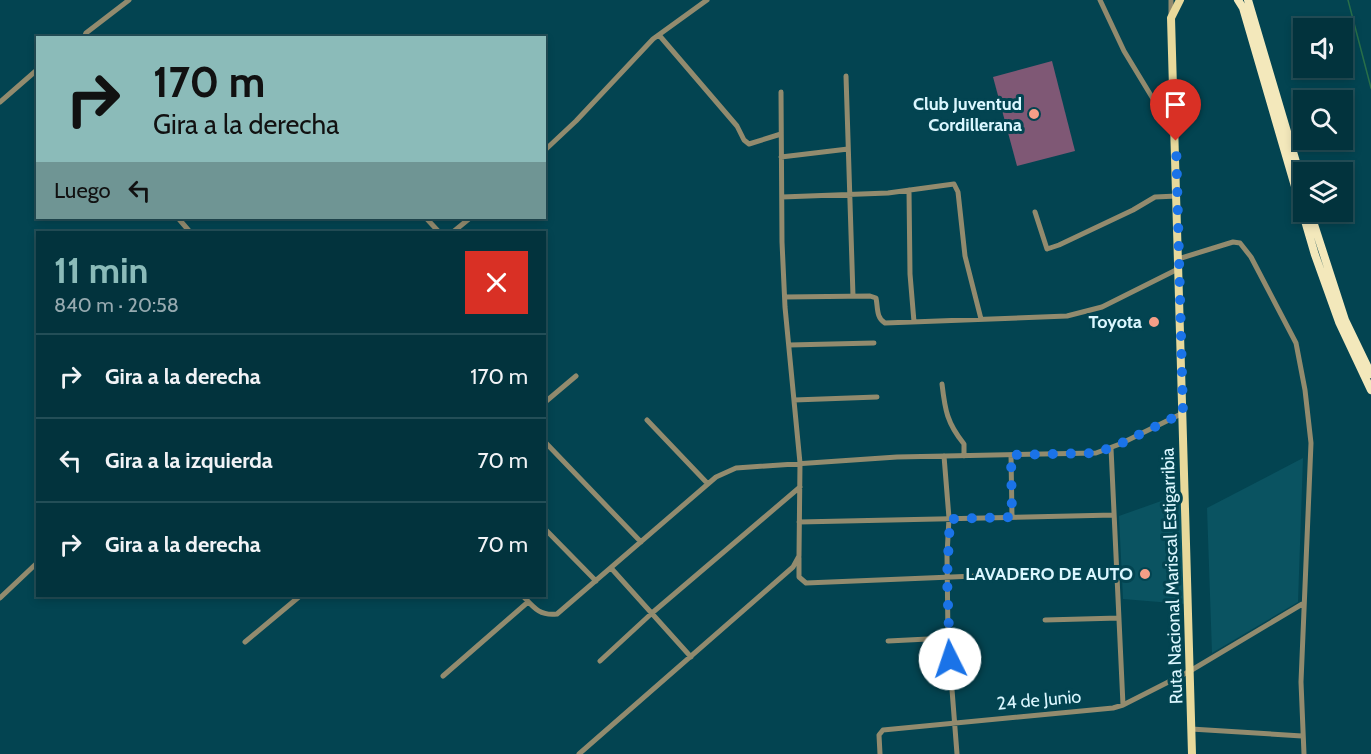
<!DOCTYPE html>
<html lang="es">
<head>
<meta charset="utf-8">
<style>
  :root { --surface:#02333d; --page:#103f48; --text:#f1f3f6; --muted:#96aab0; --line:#234e57; --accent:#8bbbb9 }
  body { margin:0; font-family:Cabin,sans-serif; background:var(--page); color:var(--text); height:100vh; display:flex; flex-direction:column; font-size:22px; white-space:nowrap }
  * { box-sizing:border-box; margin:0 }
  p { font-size:20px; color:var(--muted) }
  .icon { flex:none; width:33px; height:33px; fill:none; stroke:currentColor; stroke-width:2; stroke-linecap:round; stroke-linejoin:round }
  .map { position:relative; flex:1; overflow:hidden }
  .drawer { position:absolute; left:36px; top:231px; width:510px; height:366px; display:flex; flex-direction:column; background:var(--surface); border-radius:0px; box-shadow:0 3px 9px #0003,0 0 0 2px var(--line) }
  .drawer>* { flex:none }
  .banner { position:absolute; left:36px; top:36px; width:510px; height:183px; border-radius:0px; box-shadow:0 3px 9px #0003,0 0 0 2px var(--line); background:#8bbbb9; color:#111; overflow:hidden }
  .fabs { position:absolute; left:1293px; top:18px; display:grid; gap:12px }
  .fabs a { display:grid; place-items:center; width:60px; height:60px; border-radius:0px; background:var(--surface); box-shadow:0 3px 9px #0003,0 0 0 2px var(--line); font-size:30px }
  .pin { position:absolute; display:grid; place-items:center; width:51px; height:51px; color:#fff; margin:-62px -26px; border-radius:50% 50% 50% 0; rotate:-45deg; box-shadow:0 0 6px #0007 }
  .pin .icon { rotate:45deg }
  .me { position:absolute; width:66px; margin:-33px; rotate:356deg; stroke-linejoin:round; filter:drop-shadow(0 0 4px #0008) }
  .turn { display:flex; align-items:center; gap:21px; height:126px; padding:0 18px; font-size:27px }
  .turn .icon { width:78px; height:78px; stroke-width:2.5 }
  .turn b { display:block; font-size:42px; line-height:51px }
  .then { display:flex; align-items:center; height:57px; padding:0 18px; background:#0003; gap:12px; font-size:22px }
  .round { display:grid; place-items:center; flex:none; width:63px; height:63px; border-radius:0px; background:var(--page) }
  .overview { display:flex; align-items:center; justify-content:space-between; height:102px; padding:0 18px }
  h1 { font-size:36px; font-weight:800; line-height:45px; color:var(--accent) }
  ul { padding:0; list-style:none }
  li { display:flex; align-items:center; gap:18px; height:84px; padding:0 18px; border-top:2px solid var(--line) }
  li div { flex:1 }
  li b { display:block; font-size:22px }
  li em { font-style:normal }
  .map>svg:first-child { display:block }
  .built { fill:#0a5361 }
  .green { fill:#7f5875 }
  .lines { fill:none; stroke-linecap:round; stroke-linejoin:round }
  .stream { stroke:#286f49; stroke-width:1.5 }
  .minor { stroke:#928b6e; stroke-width:5 }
  .primary { stroke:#e8d99b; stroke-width:8 }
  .trunk { stroke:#f3e8bb; stroke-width:8 }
  .route { stroke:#1a73e8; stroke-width:10; stroke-dasharray:0 18 }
  .poi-dot { fill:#f49e87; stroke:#034451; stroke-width:2 }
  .labels { text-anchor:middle; stroke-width:6; stroke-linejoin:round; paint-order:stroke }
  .poi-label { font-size:18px; font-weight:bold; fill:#dbf7ff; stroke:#034451; text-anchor:end }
  .street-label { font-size:18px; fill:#dbf7ff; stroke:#034451 }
</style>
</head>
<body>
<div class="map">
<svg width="1371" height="754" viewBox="0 0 1371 754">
  <rect width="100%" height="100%" fill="#034451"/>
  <!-- built -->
  <path class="built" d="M 1303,458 L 1298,602 L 1212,653 L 1207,508 Z
    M 1181,494 L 1184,604 L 1123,599 L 1119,516 Z"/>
  <!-- green -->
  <path class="green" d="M 1052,61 L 1075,151 L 1017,166 L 993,77 Z"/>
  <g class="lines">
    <!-- stream -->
    <path class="stream" d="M 1348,0 L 1371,88"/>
    <!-- minor -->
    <path class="minor" d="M 1100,0 L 1124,51 L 1161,112 L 1166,117 L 1175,118
      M 1171,0 L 1171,16
      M 659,35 L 737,126 L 744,140 L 749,144 L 781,134
      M 84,38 L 86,33 L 129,0
      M 846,76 L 853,296
      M 0,102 L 38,69
      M 544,151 L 576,121 L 653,39 L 707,0
      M 781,157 L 848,149
      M 909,190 L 910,274 L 914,322
      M 782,197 L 888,193 L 954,184 L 958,192 L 965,256 L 981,319
      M 1035,212 L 1047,249 L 1059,245 L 1133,210 L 1155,197 L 1177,196
      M 178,218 L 190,232
      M 426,218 L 439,232
      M 453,232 L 470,218
      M 1178,259 L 1233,242 L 1240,243 L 1251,257 L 1296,343 L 1305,390 L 1311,443 L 1301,682 L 1304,754
      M 785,297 L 870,296 L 876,298 C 878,307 876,318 885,323 L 1067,316 L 1102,307 L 1178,269
      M 789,345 L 874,343
      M 942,384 C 945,410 947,423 964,444 L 964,456
      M 794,400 L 877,397
      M 544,403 L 576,376
      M 647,420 L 708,484
      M 544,441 L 641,542
      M 1111,448 L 1123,705
      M 1011,455 L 1012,517
      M 944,456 L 949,518 L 947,555 L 948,638 L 957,754
      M 799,522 L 1114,515
      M 544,528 L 596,581
      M 799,558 L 799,577 L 806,583 L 1025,574
      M 611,568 L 691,657
      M 523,596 C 534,608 540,616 557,614 L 716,477 L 736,468 L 897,457 L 1096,453 L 1120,444 L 1183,413
      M 0,598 L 38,562
      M 1045,620 L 1119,618
      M 888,641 L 948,638
      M 245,642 L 300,596
      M 600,661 L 652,613 L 800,487
      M 443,676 L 528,602
      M 1191,729 L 1302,736
      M 579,754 L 793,567 L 799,556 L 800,463 L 785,307 L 782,242 L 781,92
      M 880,754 L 879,735 L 883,730 L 1113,708 L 1123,705 L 1190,671 L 1304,603"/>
    <!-- primary -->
    <path class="primary" d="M 1180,0 L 1171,18 L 1192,754"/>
    <!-- trunk -->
    <path class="trunk" d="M 1238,0 L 1243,8 L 1315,255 L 1339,322 L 1371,390
      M 1248,0 L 1304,189
      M 1310,212 L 1345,320 L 1371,374"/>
  </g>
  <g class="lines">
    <!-- route -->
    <path class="route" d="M 950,659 L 947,577 L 950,519 L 1012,517 L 1011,455 L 1096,453 L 1120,444 L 1183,413 L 1176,141"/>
  </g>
  <!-- markers -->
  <g class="poi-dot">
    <circle cx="1034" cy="114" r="6"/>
    <circle cx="1154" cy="322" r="6"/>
    <circle cx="1145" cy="574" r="6"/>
  </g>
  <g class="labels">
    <!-- poi labels -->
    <g class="poi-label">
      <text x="1022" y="110">Club Juventud<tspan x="1022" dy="21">Cordillerana</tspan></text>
      <text x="1142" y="328">Toyota</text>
      <text x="1133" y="580">LAVADERO DE AUTO</text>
    </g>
    <!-- street labels -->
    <g class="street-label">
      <text transform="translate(1172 576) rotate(-92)" y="6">Ruta Nacional Mariscal Estigarribia</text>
      <text transform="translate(1039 700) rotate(-5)" y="6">24 de Junio</text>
    </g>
  </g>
</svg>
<div class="fabs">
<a><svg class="icon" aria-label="sound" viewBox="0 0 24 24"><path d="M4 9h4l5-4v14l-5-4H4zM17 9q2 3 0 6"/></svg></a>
<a><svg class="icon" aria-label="search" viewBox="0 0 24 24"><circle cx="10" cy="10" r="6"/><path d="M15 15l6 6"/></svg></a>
<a><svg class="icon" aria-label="layers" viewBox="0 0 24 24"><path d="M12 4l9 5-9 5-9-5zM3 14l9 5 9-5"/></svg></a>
</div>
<div class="pin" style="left:1176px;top:141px;background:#d93025"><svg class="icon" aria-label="arrive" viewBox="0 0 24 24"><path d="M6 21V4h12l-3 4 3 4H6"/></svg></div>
<svg class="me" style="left:950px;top:659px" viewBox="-20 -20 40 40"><circle r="19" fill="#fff"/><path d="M0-13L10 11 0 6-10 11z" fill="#1a73e8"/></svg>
<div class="banner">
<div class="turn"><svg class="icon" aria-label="right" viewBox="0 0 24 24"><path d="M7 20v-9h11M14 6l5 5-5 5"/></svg><div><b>170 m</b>Gira a la derecha</div></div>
<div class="then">Luego<svg class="icon" aria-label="left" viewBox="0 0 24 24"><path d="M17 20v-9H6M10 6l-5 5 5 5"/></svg></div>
</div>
<section class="drawer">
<div class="overview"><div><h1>11 min</h1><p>840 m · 20:58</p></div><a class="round" style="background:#d93025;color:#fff"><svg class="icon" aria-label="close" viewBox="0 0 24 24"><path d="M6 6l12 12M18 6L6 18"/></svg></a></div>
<ul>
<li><svg class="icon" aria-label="right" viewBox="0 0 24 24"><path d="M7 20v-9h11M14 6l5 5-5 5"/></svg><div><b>Gira a la derecha</b></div><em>170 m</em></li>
<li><svg class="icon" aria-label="left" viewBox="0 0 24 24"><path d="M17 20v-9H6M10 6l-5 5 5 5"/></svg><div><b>Gira a la izquierda</b></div><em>70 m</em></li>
<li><svg class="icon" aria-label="right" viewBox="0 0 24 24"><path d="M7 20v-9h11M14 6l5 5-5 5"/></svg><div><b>Gira a la derecha</b></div><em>70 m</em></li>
</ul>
</section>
</div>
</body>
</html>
